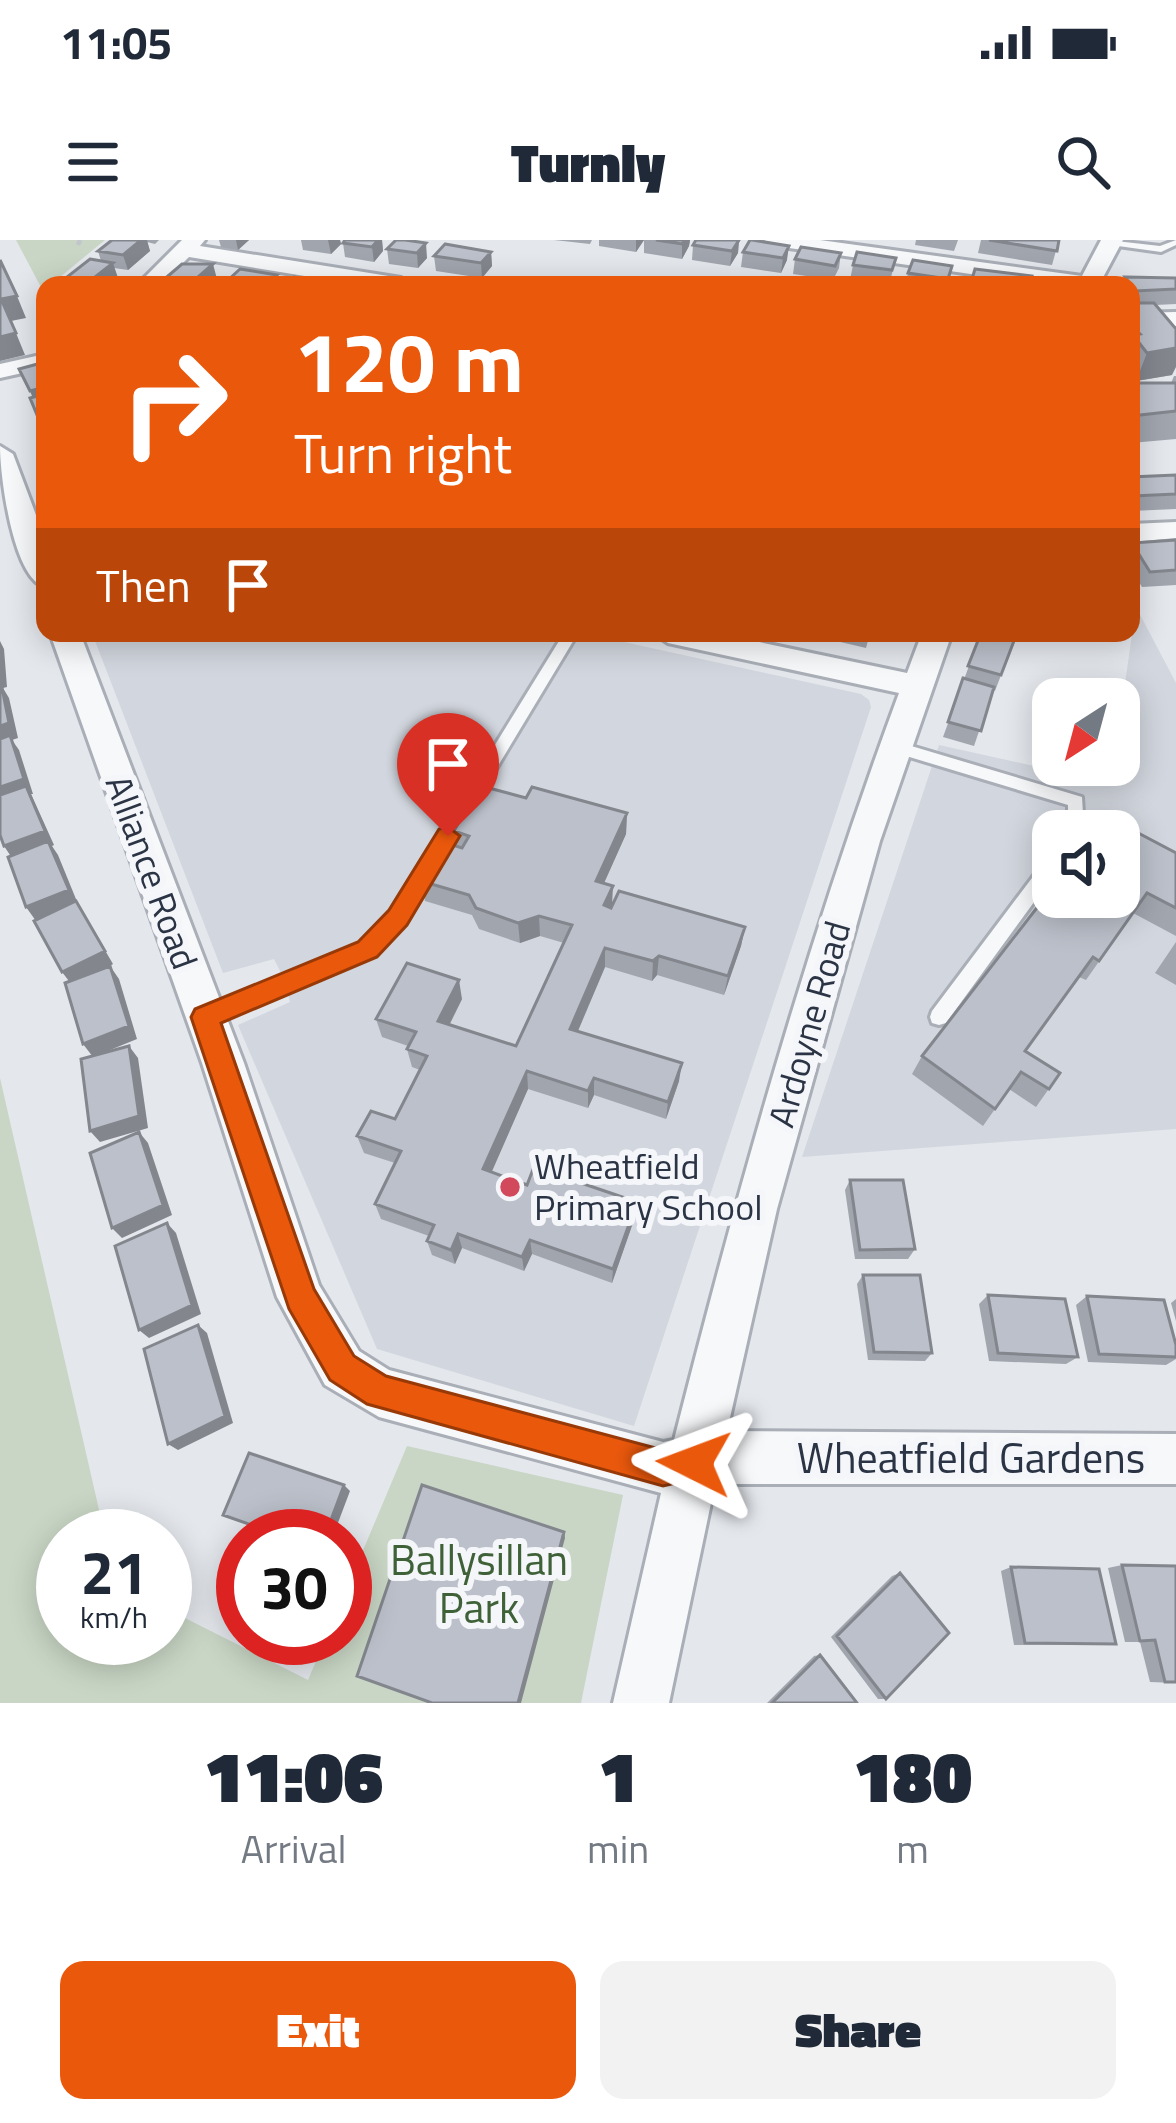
<!DOCTYPE html>
<html lang="en">
<head>
<meta charset="utf-8">
<style>
  :root { --surface:#fff; --page:#f2f2f3; --text:#1f2937; --muted:#747a83; --accent:#ea580c }
  body { margin:0; font-family:"Titillium Web",sans-serif; background:var(--page); color:var(--text); height:100vh; display:flex; flex-direction:column; font-size:45px; white-space:nowrap }
  * { box-sizing:border-box; margin:0 }
  p { font-size:39px; color:var(--muted) }
  .icon { flex:none; width:66px; height:66px; fill:none; stroke:currentColor; stroke-width:2; stroke-linecap:round; stroke-linejoin:round }
  .map { position:relative; height:1463px; overflow:hidden }
  .drawer { display:flex; flex-direction:column; background:var(--surface); flex:1 }
  .drawer>* { flex:none }
  .top-card { position:absolute; left:36px; top:36px; width:1104px; height:366px; border-radius:24px; box-shadow:0 6px 30px #0003; background:#ea580c; color:#fff; overflow:hidden }
  .needle { width:78px; rotate:216deg }
  .controls { position:absolute; left:1032px; top:438px; display:grid; gap:24px }
  .controls a { display:grid; place-items:center; width:108px; height:108px; border-radius:24px; background:var(--surface); box-shadow:0 6px 30px #0003; font-size:60px }
  .speed { position:absolute; left:36px; top:1269px; display:flex; gap:24px; font-size:60px; font-weight:700; text-align:center }
  .speed>* { display:grid; place-content:center; width:156px; height:156px; border-radius:50%; background:var(--surface); box-shadow:0 6px 30px #0003; line-height:1 }
  .speed small { font-size:30px; font-weight:400 }
  .speed .limit { border:18px solid #d22; background:#fff; color:#111 }
  .pin { position:absolute; display:grid; place-items:center; width:102px; height:102px; color:#fff; margin:-123px -51px; border-radius:50% 50% 50% 0; rotate:-45deg; box-shadow:0 0 12px #0007 }
  .pin .icon { rotate:45deg }
  .me { position:absolute; width:132px; margin:-66px; rotate:273deg; stroke-linejoin:round; filter:drop-shadow(0 0 9px #0008) }
  .turn { display:flex; align-items:center; gap:42px; height:252px; padding:0 60px; font-size:54px }
  .turn .icon { width:156px; height:156px; stroke-width:2.5 }
  .turn b { display:block; font-size:84px; line-height:102px }
  .then { display:flex; align-items:center; height:114px; padding:0 60px; background:#0003; gap:24px; font-size:45px }
  .eta { display:flex; justify-content:space-evenly; align-items:center; height:204px; text-align:center }
  .eta b { font-size:72px; font-weight:800; line-height:84px }
  .action { display:flex; gap:24px; margin-top:auto; padding:24px 60px }
  .action a { flex:1; height:138px; border-radius:24px; background:var(--accent); color:#fff; font-size:48px; font-weight:800; line-height:138px; text-align:center }
  .action a+a { background:var(--page); color:var(--text) }
  .status { display:flex; justify-content:space-between; align-items:center; height:84px; padding:0 60px; background:var(--surface); direction:ltr }
  .status svg { height:33px; fill:currentColor }
  header { display:flex; justify-content:space-between; align-items:center; height:156px; padding:0 60px; background:var(--surface); font-size:54px; font-weight:800 }
  .map>svg:first-child { display:block }
  .built { fill:#d2d6de; fill-rule:evenodd }
  .green { fill:#c9d6c5 }
  .lines { fill:none; stroke-linecap:round; stroke-linejoin:round }
  .service-casing { stroke:#a9aeb7; stroke-width:6 }
  .minor-casing { stroke:#a9aeb7; stroke-width:6 }
  .path { stroke:#c2c5cb; stroke-width:4.5; stroke-dasharray:6 6; stroke-linecap:butt }
  .service { fill:#f7f8fa; fill-rule:evenodd }
  .minor { fill:#f7f8fa; fill-rule:evenodd }
  .wall { fill:#a1a5ae }
  .shaded-wall { fill:#83868d }
  .building { fill:#bbc0ca; stroke:#83868d; stroke-width:3 }
  .route { fill:#ea580c; stroke:#983908; stroke-width:3 }
  .poi-dot { fill:#d1495b; stroke:#f4f6f9; stroke-width:4.5 }
  .labels { text-anchor:middle; stroke-width:12; stroke-linejoin:round; paint-order:stroke }
  .street-label { font-size:36px; fill:#2b3445; stroke:#f4f6f9 }
  .poi-label { font-size:36px; fill:#2b3445; stroke:#f4f6f9; text-anchor:start }
  .near-street-label { font-size:42px; fill:#2b3445; stroke:#f4f6f9 }
  .near-park-label { font-size:42px; fill:#3f6138; stroke:#f4f6f9 }
</style>
</head>
<body>
<div class="status"><b>11:05</b><svg viewBox="0 0 49 12"><path d="M0 12V9h3v3zM5 12V6h3v6zM10 12V3h3v9zM15 12V0h3v12zM26 1h20v11H26zM47 4h2v5h-2z"/></svg></div>
<header><svg class="icon" aria-label="menu" viewBox="0 0 24 24"><path d="M4 6h16M4 12h16M4 18h16"/></svg>Turnly<svg class="icon" aria-label="search" viewBox="0 0 24 24"><circle cx="10" cy="10" r="6"/><path d="M15 15l6 6"/></svg></header>
<div class="map">
<svg width="1176" height="1463" viewBox="0 0 1176 1463">
  <rect width="100%" height="100%" fill="#e4e7ec"/>
  <!-- built -->
  <path class="built" d="M 1136,367 L 1176,443 L 1176,889 L 802,917 L 939,505 L 1110,543 L 1113,525 L 1119,525 L 1119,485 ZM 1053,591 L 1119,591 L 1119,657 L 1053,657 Z
    M 92,393 L 583,393 L 861,454 L 869,460 L 871,467 L 634,1186 L 377,1109 L 238,785 L 290,762 L 285,741 L 274,719 L 223,733 Z"/>
  <!-- green -->
  <path class="green" d="M 16,0 L 105,0 L 43,51 Z
    M 0,838 L 100,1274 L 115,1296 L 63,1296 L 63,1398 L 165,1398 L 165,1368 L 308,1440 L 326,1398 L 345,1398 L 345,1353 L 407,1206 L 623,1255 L 581,1463 L 0,1463 Z"/>
  <g class="lines">
    <defs>
      <path id="service" d="M 1107,0 L 1160,6 L 1176,0 L 1176,5 L 1161,12 L 1111,5 L 1108,4 Z
        M 564,393 L 578,393 L 404,682 L 373,714 L 212,783 L 205,785 L 198,783 L 196,777 L 198,771 L 361,704 L 392,672 Z
        M 898,502 L 1082,557 L 1084,591 L 1068,591 L 1068,565 L 893,512 L 890,508 L 893,504 Z
        M 1053,617 L 1053,636 L 946,783 L 939,785 L 932,783 L 930,777 L 932,771 L 1047,618 Z"/>
      <path id="minor" d="M 182,0 L 205,0 L 200,6 L 401,38 L 412,45 L 360,45 L 189,17 L 161,45 L 137,45 Z
        M 764,0 L 820,0 L 1082,36 L 1101,0 L 1123,0 L 1099,45 L 1048,45 L 775,6 Z
        M 1176,72 L 1176,86 L 1131,87 L 1131,73 Z
        M 45,114 L 45,128 L 0,138 L 0,124 Z
        M 0,206 L 13,214 L 45,299 L 45,347 C 13,339 0,236 0,206 Z
        M 1176,282 L 1176,298 L 1131,302 L 1131,284 Z
        M 50,393 L 80,393 L 244,823 L 319,1045 L 359,1111 L 389,1130 L 663,1202 L 674,1200 C 738,948 808,698 899,453 L 668,403 L 653,393 L 716,393 L 907,433 L 922,393 L 952,393 L 880,601 L 777,969 L 727,1191 L 1176,1194 L 1176,1244 L 715,1244 L 669,1463 L 613,1463 L 661,1253 L 379,1177 L 325,1145 L 277,1057 L 202,823 Z"/>
    </defs>
    <!-- service casing -->
    <use href="#service" class="service-casing"/>
    <!-- minor casing -->
    <use href="#minor" class="minor-casing"/>
    <!-- path -->
    <path class="path" d="M 78,5 L 80,0"/>
    <!-- service -->
    <use href="#service" class="service"/>
    <!-- minor -->
    <use href="#minor" class="minor"/>
  </g>
  <!-- wall -->
  <path class="wall" d="M 112,0 L 159,0 L 155,4 L 147,2 L 150,11 L 128,30 L 114,28 L 118,38 L 109,45 L 69,45 L 67,37 L 101,21 L 98,11 Z
    M 219,0 L 249,0 L 238,10 L 221,7 Z
    M 301,0 L 340,0 L 341,4 L 331,14 L 303,10 Z
    M 345,0 L 382,0 L 383,11 L 374,22 L 345,17 L 343,3 Z
    M 396,0 L 427,18 L 418,28 L 389,24 L 387,9 Z
    M 554,0 L 592,0 L 590,4 Z
    M 599,0 L 690,0 L 689,6 L 682,19 L 644,13 L 644,0 L 636,12 L 599,6 Z
    M 739,0 L 738,13 L 730,26 L 692,20 L 693,5 Z
    M 750,0 L 787,20 L 781,33 L 741,27 L 743,12 Z
    M 916,0 L 958,0 L 954,11 L 915,5 Z
    M 981,0 L 1059,0 L 1052,25 L 978,13 Z
    M 491,12 L 492,26 L 482,38 L 436,31 L 434,16 Z
    M 841,13 L 839,28 L 833,40 L 793,34 L 795,19 Z
    M 896,18 L 889,45 L 850,40 L 853,25 Z
    M 952,26 L 947,45 L 906,45 L 908,33 Z
    M 975,29 L 1030,45 L 971,45 Z
    M 1125,37 L 1176,38 L 1176,64 L 1155,65 L 1172,135 L 1136,141 L 1131,135 L 1131,45 L 1122,45 Z
    M 1174,136 L 1176,136 L 1176,199 L 1131,203 L 1131,143 L 1171,143 Z
    M 1176,235 L 1176,269 L 1131,271 L 1131,237 Z
    M 1176,300 L 1176,345 L 1142,347 L 1131,329 L 1132,303 Z
    M 802,393 L 870,393 L 866,408 Z
    M 981,393 L 1017,393 L 995,451 L 993,450 L 974,506 L 943,497 Z
    M 483,558 L 526,558 L 627,573 L 626,594 L 604,643 L 611,668 L 745,687 L 741,706 L 724,755 L 657,735 L 652,741 L 605,727 L 578,791 L 679,841 L 666,879 L 594,855 L 588,868 L 528,849 L 491,932 L 635,977 L 612,1043 L 532,1014 L 524,1031 L 462,1008 L 455,1024 L 432,1015 L 427,1001 L 429,996 L 381,979 L 375,964 L 395,923 L 364,913 L 357,896 L 395,879 L 420,830 L 412,827 L 407,809 L 408,806 L 382,797 L 376,779 L 462,759 L 450,784 L 516,806 L 564,703 L 540,696 L 520,703 L 479,689 L 472,675 L 425,661 L 421,641 L 456,606 L 454,591 Z
    M 1176,613 L 1176,696 L 1133,673 L 1086,740 L 1079,737 L 1026,811 L 1060,833 L 1036,867 L 1009,849 L 983,886 L 912,834 L 922,816 L 1090,660 Z
    M 1176,702 L 1176,745 L 1155,733 Z
    M 850,940 L 915,1009 L 908,1019 L 855,1019 L 845,950 Z
    M 863,1035 L 932,1113 L 925,1121 L 868,1120 L 857,1044 Z
    M 988,1055 L 1078,1117 L 1066,1124 L 989,1121 L 979,1064 Z
    M 1087,1056 L 1176,1105 L 1176,1119 L 1166,1125 L 1088,1122 L 1076,1065 Z
    M 1176,1059 L 1176,1081 L 1171,1063 Z
    M 1122,1325 L 1176,1326 L 1176,1443 L 1150,1442 L 1140,1402 L 1125,1402 L 1108,1328 Z
    M 1011,1327 L 1116,1404 L 1014,1405 L 1001,1331 Z
    M 900,1333 L 886,1459 L 878,1459 L 831,1397 L 892,1336 Z
    M 820,1415 L 857,1463 L 767,1463 L 814,1416 Z"/>
  <!-- shaded-wall -->
  <path class="shaded-wall" d="M 141,0 L 147,0 L 150,11 L 128,30 L 123,15 Z
    M 236,0 L 249,0 L 238,10 Z
    M 328,0 L 340,0 L 341,4 L 331,14 Z
    M 378,0 L 382,0 L 383,11 L 374,22 L 372,7 Z
    M 636,0 L 644,0 L 636,12 Z
    M 685,0 L 690,0 L 689,6 L 682,19 L 682,4 Z
    M 739,0 L 738,13 L 730,26 L 732,11 Z
    M 426,3 L 427,18 L 418,28 L 417,13 Z
    M 789,6 L 787,20 L 781,33 L 783,18 Z
    M 491,12 L 492,26 L 482,38 L 481,23 Z
    M 113,23 L 118,38 L 109,45 L 91,45 L 90,41 Z
    M 213,24 L 217,39 L 210,45 L 189,45 Z
    M 277,35 L 279,45 L 266,45 Z
    M 17,56 L 26,78 L 11,81 L 1,59 Z
    M 16,93 L 25,115 L 0,121 L 0,97 Z
    M 1176,108 L 1176,127 L 1172,135 L 1136,141 L 1147,113 Z
    M 45,147 L 45,164 L 36,166 L 30,151 Z
    M 0,401 L 4,409 L 7,447 L 3,448 L 9,458 L 18,498 L 12,500 L 19,510 L 33,554 L 31,554 L 54,605 L 52,606 L 58,615 L 78,664 L 113,724 L 110,726 L 119,739 L 137,799 L 93,817 L 83,804 L 72,745 L 62,732 L 36,681 L 26,667 L 14,621 L 4,606 L 0,565 Z
    M 627,573 L 626,594 L 596,661 L 596,641 Z
    M 613,646 L 612,666 L 604,685 L 604,665 Z
    M 539,676 L 540,696 L 520,703 L 518,683 Z
    M 745,687 L 741,706 L 724,755 L 728,736 Z
    M 605,708 L 605,727 L 571,807 L 570,789 Z
    M 659,716 L 657,735 L 652,741 L 653,721 Z
    M 459,740 L 462,759 L 442,799 L 438,781 Z
    M 129,806 L 138,818 L 148,888 L 100,902 L 90,891 Z
    M 682,823 L 679,841 L 666,879 L 668,862 Z
    M 527,831 L 528,849 L 486,945 L 483,929 Z
    M 594,838 L 594,855 L 588,868 L 588,851 Z
    M 139,892 L 148,903 L 172,975 L 122,998 L 112,988 Z
    M 637,962 L 635,977 L 612,1043 L 613,1029 Z
    M 167,983 L 176,993 L 201,1074 L 149,1098 L 139,1090 Z
    M 458,994 L 462,1008 L 455,1024 L 451,1010 Z
    M 530,1000 L 532,1014 L 524,1031 L 522,1017 Z
    M 198,1085 L 207,1093 L 233,1183 L 178,1210 L 168,1204 Z
    M 344,1245 L 350,1251 L 333,1296 L 325,1296 Z
    M 564,1292 L 565,1298 L 521,1463 L 518,1463 Z"/>
  <!-- building -->
  <path class="building" d="M 112,0 L 141,0 L 123,15 L 98,11 Z
    M 345,0 L 378,0 L 372,7 L 343,3 Z
    M 396,0 L 405,0 L 426,3 L 417,13 L 387,9 Z
    M 656,0 L 685,0 L 682,4 Z
    M 696,0 L 739,0 L 732,11 L 693,5 Z
    M 750,0 L 752,0 L 789,6 L 783,18 L 743,12 Z
    M 989,0 L 1059,0 L 1057,11 Z
    M 445,4 L 491,12 L 481,23 L 434,16 Z
    M 801,7 L 841,13 L 835,26 L 795,19 Z
    M 857,12 L 896,18 L 892,30 L 853,25 Z
    M 90,19 L 113,23 L 90,41 L 67,37 Z
    M 0,20 L 17,56 L 1,59 L 16,93 L 0,97 Z
    M 913,20 L 952,26 L 948,39 L 908,33 Z
    M 182,24 L 213,24 L 189,45 L 161,42 Z
    M 240,29 L 277,35 L 266,45 L 227,41 Z
    M 975,29 L 1032,36 L 1030,45 L 1004,45 L 972,39 Z
    M 294,37 L 332,44 L 286,45 Z
    M 1125,37 L 1176,38 L 1176,49 L 1135,51 Z
    M 1131,63 L 1154,63 L 1176,89 L 1176,108 L 1147,113 L 1133,95 L 1140,94 L 1131,85 Z
    M 45,122 L 45,147 L 30,151 L 19,129 Z
    M 1131,143 L 1176,143 L 1176,171 L 1131,176 Z
    M 45,154 L 45,180 L 40,182 L 30,158 Z
    M 1176,235 L 1176,254 L 1133,256 L 1131,254 L 1131,237 Z
    M 1176,300 L 1176,330 L 1150,332 L 1132,303 Z
    M 981,393 L 1017,393 L 1001,435 L 968,426 Z
    M 963,438 L 994,447 L 981,491 L 948,482 Z
    M 1,443 L 9,483 L 0,486 L 0,443 Z
    M 10,495 L 24,539 L 0,547 L 0,499 Z
    M 26,546 L 45,591 L 4,606 L 0,595 L 0,555 Z
    M 532,547 L 627,573 L 596,641 L 613,646 L 604,665 L 611,668 L 619,651 L 745,687 L 728,736 L 659,716 L 653,721 L 605,708 L 570,789 L 682,823 L 668,862 L 594,838 L 588,851 L 527,831 L 483,929 L 527,945 L 534,927 L 637,962 L 613,1029 L 530,1000 L 522,1017 L 458,994 L 451,1010 L 427,1001 L 434,985 L 375,964 L 401,911 L 357,896 L 371,871 L 395,879 L 427,816 L 407,809 L 416,792 L 376,779 L 407,723 L 459,740 L 438,781 L 516,806 L 572,685 L 539,676 L 518,683 L 476,668 L 469,655 L 421,641 L 443,602 L 462,608 L 469,596 L 454,591 L 474,555 L 483,558 L 489,548 L 526,558 Z
    M 1125,586 L 1176,613 L 1176,668 L 1147,653 L 1099,721 L 1093,717 L 1025,811 L 1060,833 L 1049,849 L 1021,832 L 995,869 L 922,816 L 1053,647 L 1053,657 L 1085,657 L 1090,660 L 1092,657 L 1119,657 L 1119,594 Z
    M 48,601 L 69,650 L 26,667 L 8,617 Z
    M 76,661 L 105,711 L 62,732 L 34,681 Z
    M 110,726 L 129,786 L 83,804 L 65,743 Z
    M 129,806 L 139,876 L 90,891 L 81,819 Z
    M 139,892 L 163,965 L 112,988 L 90,913 Z
    M 850,940 L 903,940 L 915,1009 L 860,1010 Z
    M 167,983 L 192,1065 L 139,1090 L 115,1006 Z
    M 863,1035 L 920,1035 L 932,1113 L 874,1112 Z
    M 988,1055 L 1065,1059 L 1078,1117 L 998,1113 Z
    M 1087,1056 L 1164,1060 L 1176,1105 L 1176,1117 L 1099,1114 Z
    M 198,1085 L 225,1176 L 168,1204 L 144,1109 Z
    M 249,1213 L 344,1245 L 325,1296 L 283,1296 L 223,1275 Z
    M 422,1245 L 564,1292 L 518,1463 L 432,1463 L 357,1436 Z
    M 1122,1325 L 1176,1326 L 1176,1442 L 1165,1442 L 1155,1400 L 1140,1401 Z
    M 1011,1327 L 1099,1329 L 1116,1404 L 1025,1403 Z
    M 900,1333 L 949,1393 L 886,1459 L 837,1396 Z
    M 820,1415 L 857,1463 L 772,1463 Z"/>
  <!-- route -->
  <path class="route" d="M 448,587 L 460,596 L 407,685 L 377,717 L 221,783 L 314,1049 L 354,1116 L 386,1136 L 663,1210 L 694,1206 L 707,1211 L 712,1223 L 707,1236 L 663,1246 L 367,1164 L 330,1140 L 289,1069 L 191,777 L 195,769 L 358,702 L 389,670 L 439,589 Z"/>
  <!-- markers -->
  <circle class="poi-dot" cx="510" cy="947" r="12"/>
  <g class="labels">
    <!-- street labels -->
    <g class="street-label">
      <text transform="translate(152 632) rotate(70)" y="13">Alliance Road</text>
      <text transform="translate(809 784) rotate(-74)" y="13">Ardoyne Road</text>
    </g>
    <!-- poi labels -->
    <g class="poi-label">
      <text x="534" y="939">Wheatfield<tspan x="534" dy="41">Primary School</tspan></text>
    </g>
    <!-- near-street labels -->
    <g class="near-street-label">
      <text x="971" y="1233">Wheatfield Gardens</text>
    </g>
    <!-- near-park labels -->
    <g class="near-park-label">
      <text x="479" y="1335">Ballysillan<tspan x="479" dy="48">Park</tspan></text>
    </g>
  </g>
</svg>
<div class="controls">
<a><svg class="needle" viewBox="-14 -14 28 28"><path d="M0-13l5 13h-10z" fill="#e53935"/><path d="M0 13l5-13h-10z" fill="#747a83"/></svg></a>
<a><svg class="icon" aria-label="sound" viewBox="0 0 24 24"><path d="M4 9h4l5-4v14l-5-4H4zM17 9q2 3 0 6"/></svg></a>
</div>
<div class="speed"><div>21<small>km/h</small></div><div class="limit">30</div></div>
<div class="pin" style="left:448px;top:596px;background:#d93025"><svg class="icon" aria-label="arrive" viewBox="0 0 24 24"><path d="M6 21V4h12l-3 4 3 4H6"/></svg></div>
<svg class="me" style="left:694px;top:1223px" viewBox="-20 -20 40 40"><path d="M0-17L14 15 0 8-14 15z" fill="#ea580c" stroke="#fff" stroke-width="4"/></svg>
<div class="top-card">
<div class="turn"><svg class="icon" aria-label="right" viewBox="0 0 24 24"><path d="M7 20v-9h11M14 6l5 5-5 5"/></svg><div><b>120 m</b>Turn right</div></div>
<div class="then">Then<svg class="icon" aria-label="arrive" viewBox="0 0 24 24"><path d="M6 21V4h12l-3 4 3 4H6"/></svg></div>
</div>
</div>
<section class="drawer">
<div class="eta">
<div><b>11:06</b><p>Arrival</p></div>
<div><b>1</b><p>min</p></div>
<div><b>180</b><p>m</p></div>
</div>
<div class="action"><a>Exit</a><a>Share</a></div>
</section>
</body>
</html>
